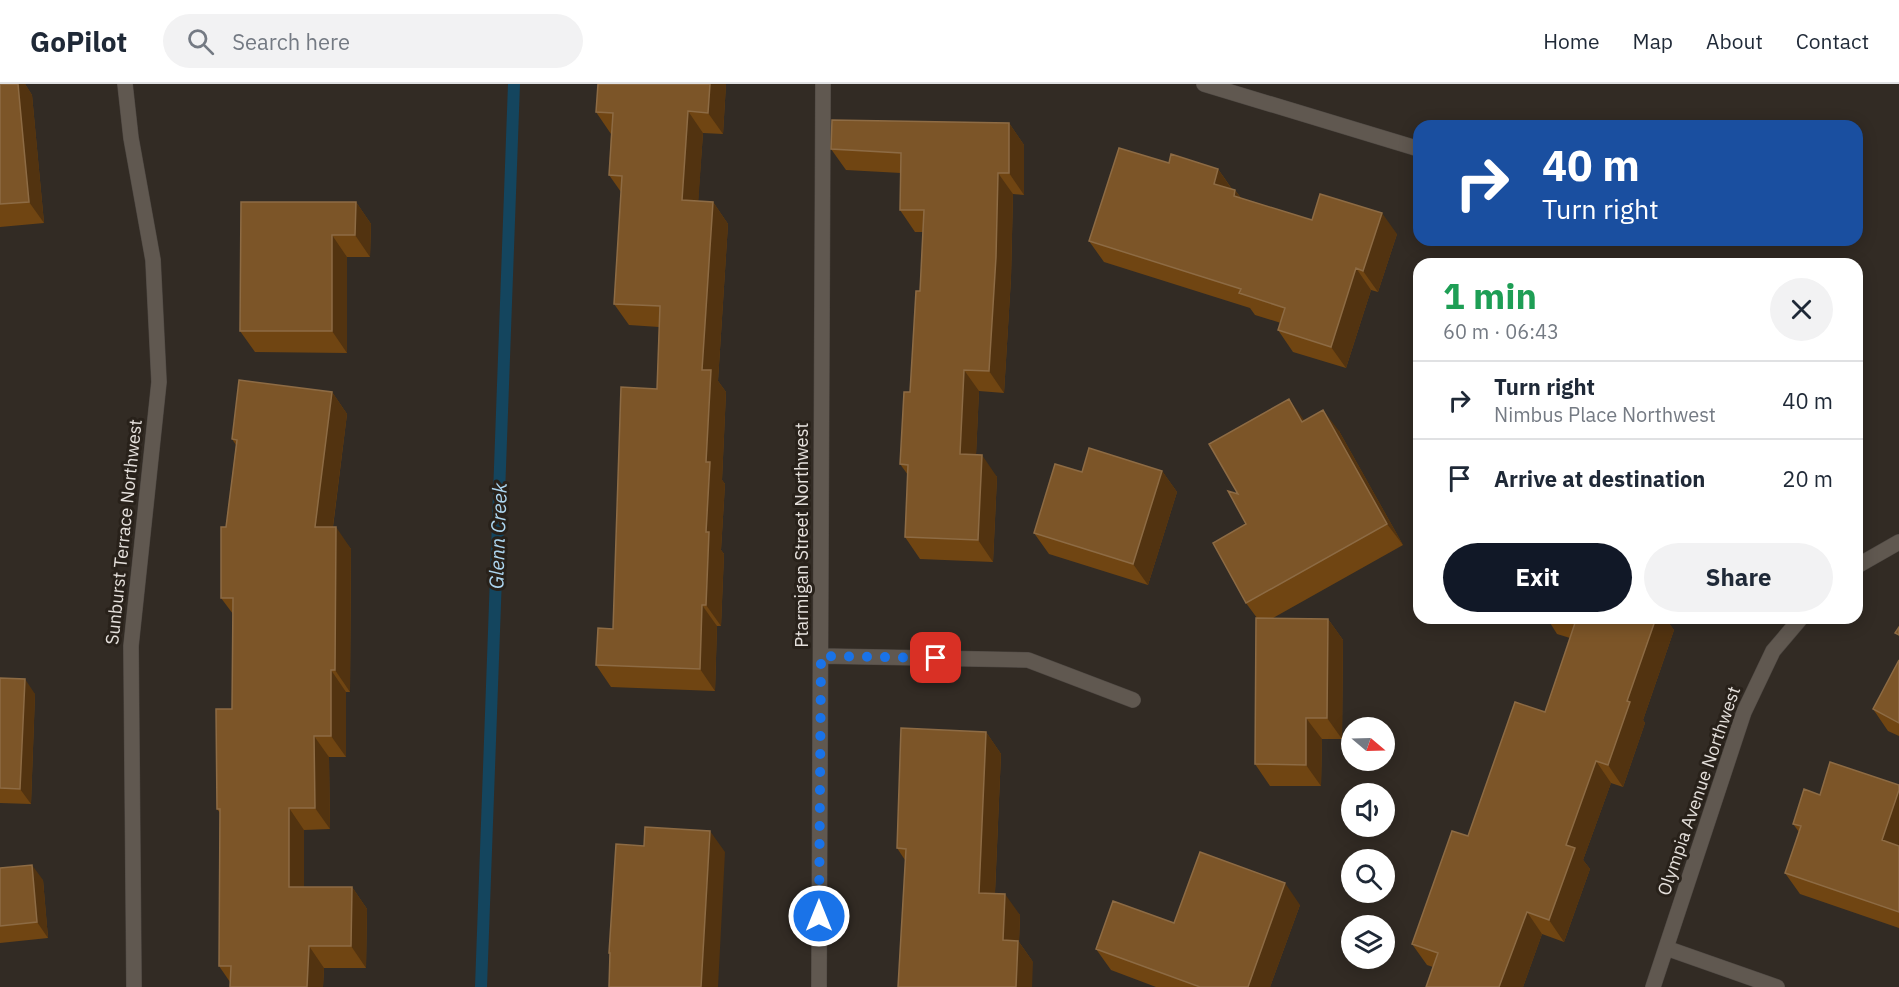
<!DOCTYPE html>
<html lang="en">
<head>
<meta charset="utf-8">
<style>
  :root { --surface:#fff; --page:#f2f2f3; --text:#1f2937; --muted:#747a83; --line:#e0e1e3; --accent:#111827 }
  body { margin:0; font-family:"IBM Plex Sans",sans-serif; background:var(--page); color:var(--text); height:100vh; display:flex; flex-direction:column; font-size:22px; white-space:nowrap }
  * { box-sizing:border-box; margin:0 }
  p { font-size:20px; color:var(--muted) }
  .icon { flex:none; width:33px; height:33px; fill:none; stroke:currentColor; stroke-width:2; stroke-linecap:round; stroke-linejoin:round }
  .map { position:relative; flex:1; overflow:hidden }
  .panel { position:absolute; left:1413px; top:174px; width:450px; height:366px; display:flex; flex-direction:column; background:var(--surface); border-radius:18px; box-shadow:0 3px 15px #0003 }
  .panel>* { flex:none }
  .hud { position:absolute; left:1413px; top:36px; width:450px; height:126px; border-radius:18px; box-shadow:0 3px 15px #0003; background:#1a4fa0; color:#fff; overflow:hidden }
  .needle { width:39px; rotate:109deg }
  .buttons { position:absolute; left:1341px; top:633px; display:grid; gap:12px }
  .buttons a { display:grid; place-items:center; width:54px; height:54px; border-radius:50%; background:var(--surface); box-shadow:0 3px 15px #0003; font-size:30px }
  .pin { position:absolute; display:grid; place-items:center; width:51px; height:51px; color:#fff; margin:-26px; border-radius:12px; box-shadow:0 3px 9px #0006 }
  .me { position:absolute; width:66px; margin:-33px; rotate:0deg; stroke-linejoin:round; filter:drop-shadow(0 0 4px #0008) }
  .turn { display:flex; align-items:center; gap:21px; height:126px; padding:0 30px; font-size:27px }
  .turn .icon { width:78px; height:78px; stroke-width:2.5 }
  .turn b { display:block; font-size:42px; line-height:51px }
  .round { display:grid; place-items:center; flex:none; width:63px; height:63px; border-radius:32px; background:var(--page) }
  .head { display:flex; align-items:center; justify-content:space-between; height:102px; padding:0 30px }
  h1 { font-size:36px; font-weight:700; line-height:45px; color:#1e9e55 }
  .primary-button { display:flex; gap:12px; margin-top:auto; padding:12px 30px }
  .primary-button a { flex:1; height:69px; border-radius:36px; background:var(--accent); color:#fff; font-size:24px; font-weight:700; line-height:69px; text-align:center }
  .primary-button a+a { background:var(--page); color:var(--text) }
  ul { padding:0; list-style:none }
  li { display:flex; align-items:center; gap:18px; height:78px; padding:0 30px; border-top:2px solid var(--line) }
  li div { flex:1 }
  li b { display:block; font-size:22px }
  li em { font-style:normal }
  header { display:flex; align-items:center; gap:36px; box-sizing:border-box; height:84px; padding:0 30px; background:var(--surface); border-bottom:2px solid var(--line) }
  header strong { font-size:28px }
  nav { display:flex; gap:33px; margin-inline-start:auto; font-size:21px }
  .search { width:420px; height:54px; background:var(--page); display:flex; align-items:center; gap:15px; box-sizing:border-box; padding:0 21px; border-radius:33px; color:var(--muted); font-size:22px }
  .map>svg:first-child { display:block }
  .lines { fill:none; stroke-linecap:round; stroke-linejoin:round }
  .stream { stroke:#14455e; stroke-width:12 }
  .minor-casing { stroke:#4e4843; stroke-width:16 }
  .minor { stroke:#605850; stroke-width:15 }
  .wall { fill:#704512 }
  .shaded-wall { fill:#523310 }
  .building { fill:#7c5528; stroke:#8d6b44; stroke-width:1.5 }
  .route { stroke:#1a73e8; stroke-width:10; stroke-dasharray:0 18 }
  .labels { text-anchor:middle; stroke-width:6; stroke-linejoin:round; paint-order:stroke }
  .street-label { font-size:18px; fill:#e5e0dc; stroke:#28211a }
  .water-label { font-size:20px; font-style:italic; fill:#add6f0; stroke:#28211a }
</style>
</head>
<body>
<header>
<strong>GoPilot</strong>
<div class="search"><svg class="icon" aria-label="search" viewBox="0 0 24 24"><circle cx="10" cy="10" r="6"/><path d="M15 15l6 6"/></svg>Search here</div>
<nav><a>Home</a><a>Map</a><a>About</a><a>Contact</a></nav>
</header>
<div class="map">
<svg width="1899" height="903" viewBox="0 0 1899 903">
  <rect width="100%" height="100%" fill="#322b24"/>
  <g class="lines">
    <!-- stream -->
    <path class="stream" d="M 481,903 L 514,0"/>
    <defs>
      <path id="minor" d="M 125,0 L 131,54 L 153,176 L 159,298 L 131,562 L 134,903
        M 1204,0 L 1419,65
        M 1857,482 L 1899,458
        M 821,572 L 1028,576 L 1133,616
        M 1666,864 L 1777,903
        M 819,903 L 823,0
        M 1653,903 L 1744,628 L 1773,567 L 1801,534"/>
    </defs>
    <!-- minor casing -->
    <use href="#minor" class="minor-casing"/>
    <!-- minor -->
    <use href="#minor" class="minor"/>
  </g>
  <!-- wall -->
  <path class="wall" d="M 0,0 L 25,0 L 32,11 L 44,139 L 0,143 Z
    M 598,0 L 726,0 L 723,50 L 703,49 L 698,117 L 713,118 L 728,140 L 718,297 L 726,308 L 722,396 L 725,400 L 721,466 L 724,470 L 721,542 L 717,542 L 715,607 L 611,603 L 596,581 L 613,545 L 657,305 L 659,243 L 629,241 L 614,220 L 621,108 L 609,91 L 611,50 L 596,28 Z
    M 1009,39 L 1024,61 L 1024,111 L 1013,110 L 1011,194 L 1004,309 L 979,307 L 976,371 L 997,393 L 993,478 L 920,475 L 905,453 L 908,391 L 900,380 L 910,308 L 920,207 L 923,148 L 915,148 L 900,126 L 901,89 L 846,86 L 831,65 Z
    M 1169,79 L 1218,85 L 1232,105 L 1235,106 L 1241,114 L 1312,136 L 1397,150 L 1378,208 L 1371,206 L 1346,284 L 1293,268 L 1278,246 L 1281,239 L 1255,231 L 1250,224 L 1104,178 L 1089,157 Z
    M 356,118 L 371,140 L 370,173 L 347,173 L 347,269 L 255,268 L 240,247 Z
    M 332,308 L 347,330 L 333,443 L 351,465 L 350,608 L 346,608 L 346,673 L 329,673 L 330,745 L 304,746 L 304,803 L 352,803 L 367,825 L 366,884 L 324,884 L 323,903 L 230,903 L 230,898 L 219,882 L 220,729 L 217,725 L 232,625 L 233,530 L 221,514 L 226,443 L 236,361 L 232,355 Z
    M 1304,336 L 1339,347 L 1403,461 L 1273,534 L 1328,535 L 1343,556 L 1342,655 L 1322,655 L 1321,702 L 1270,702 L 1255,680 L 1257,534 L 1246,519 L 1246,440 L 1238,410 Z
    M 1162,387 L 1177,408 L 1148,501 L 1049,470 L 1034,449 L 1082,388 Z
    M 1547,534 L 1665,534 L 1674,546 L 1643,636 L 1645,639 L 1623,703 L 1611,699 L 1583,776 L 1590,785 L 1564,858 L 1542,850 L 1523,903 L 1426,903 L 1433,883 L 1427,881 L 1412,860 L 1468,752 L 1545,628 L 1570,554 L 1557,550 Z
    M 1899,576 L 1899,652 L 1888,647 L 1873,625 Z
    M 0,594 L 35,610 L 31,720 L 0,719 Z
    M 986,648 L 1001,670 L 995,809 L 1020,831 L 1019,858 L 1033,878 L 905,776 L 897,764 Z
    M 1899,701 L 1899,844 L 1800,810 L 1785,789 L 1799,748 L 1793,740 L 1820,711 Z
    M 0,784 L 43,796 L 48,854 L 0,859 Z
    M 1300,821 L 1270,903 L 1156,903 L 1111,886 L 1096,865 L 1174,839 Z"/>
  <!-- shaded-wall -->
  <path class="shaded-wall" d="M 18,0 L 25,0 L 32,11 L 44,139 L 29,118 Z
    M 710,0 L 726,0 L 723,50 L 708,29 Z
    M 688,27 L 703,49 L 697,138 L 682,116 Z
    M 1009,39 L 1024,61 L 1024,111 L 1009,89 Z
    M 1218,85 L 1233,107 L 1214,100 Z
    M 998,89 L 1013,110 L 1011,194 L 1004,309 L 989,287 Z
    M 1235,106 L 1250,128 L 1234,112 Z
    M 356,118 L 371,140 L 370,173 L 355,151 Z
    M 713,118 L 728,140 L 718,297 L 726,308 L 722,396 L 725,400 L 721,466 L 724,470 L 721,542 L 706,521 L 706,378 L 702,286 Z
    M 1382,129 L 1397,150 L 1378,208 L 1363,187 Z
    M 332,151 L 347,173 L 347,269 L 332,247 Z
    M 1356,184 L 1371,206 L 1346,284 L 1331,263 Z
    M 964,286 L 979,307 L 975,392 L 960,370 Z
    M 332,308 L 347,330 L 330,465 L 315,443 Z
    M 1289,315 L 1304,336 L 1302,338 Z
    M 1323,326 L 1339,347 L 1403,461 L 1387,440 Z
    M 982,371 L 997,393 L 993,478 L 978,456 Z
    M 1162,387 L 1177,408 L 1148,501 L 1133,480 Z
    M 336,443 L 351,465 L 350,608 L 335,586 Z
    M 702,521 L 717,542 L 715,607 L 700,585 Z
    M 1656,534 L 1665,534 L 1674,546 L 1643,636 L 1645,639 L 1623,703 L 1608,681 L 1627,617 Z
    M 1328,535 L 1343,556 L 1342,655 L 1327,634 Z
    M 331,586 L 346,608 L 346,673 L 331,652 Z
    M 25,595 L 35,610 L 31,720 L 20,705 Z
    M 1306,634 L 1322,655 L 1321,702 L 1306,681 Z
    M 986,648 L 1001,670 L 994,830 L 979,809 Z
    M 314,652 L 329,673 L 330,745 L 315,724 Z
    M 1596,677 L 1611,699 L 1583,776 L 1590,785 L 1564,858 L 1549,836 L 1566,761 Z
    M 1899,706 L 1899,772 L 1882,756 Z
    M 289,724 L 304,746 L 304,825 L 289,803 Z
    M 710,747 L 725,768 L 718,903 L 701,903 Z
    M 32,781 L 43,796 L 48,854 L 37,838 Z
    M 1285,799 L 1300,821 L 1270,903 L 1248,903 Z
    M 352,803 L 367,825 L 366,884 L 351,862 Z
    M 1005,810 L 1020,831 L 1019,858 L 1033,878 L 1032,903 L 1016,903 L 1003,856 Z
    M 1527,828 L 1542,850 L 1523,903 L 1499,903 Z
    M 309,862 L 324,884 L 323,903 L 307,903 Z"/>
  <!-- building -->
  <path class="building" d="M 0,0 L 18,0 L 29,118 L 0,120 Z
    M 598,0 L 710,0 L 708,29 L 688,27 L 682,116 L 713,118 L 702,286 L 711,286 L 706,378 L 710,378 L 706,448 L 709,448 L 706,521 L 702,521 L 700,585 L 596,581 L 598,544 L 613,545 L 621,303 L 657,305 L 660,222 L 614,220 L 622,92 L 609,91 L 613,29 L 596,28 Z
    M 832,36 L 1009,39 L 1009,89 L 998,89 L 996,173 L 989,287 L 964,286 L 960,370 L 982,371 L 978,456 L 905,453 L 908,381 L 900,380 L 904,308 L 910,308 L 916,207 L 920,207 L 924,126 L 900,126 L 901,69 L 831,65 Z
    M 1119,64 L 1169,79 L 1171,70 L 1218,85 L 1214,100 L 1235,106 L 1234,112 L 1312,136 L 1320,110 L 1382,129 L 1363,187 L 1356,184 L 1331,263 L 1278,246 L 1285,224 L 1239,209 L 1241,205 L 1089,157 Z
    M 241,118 L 356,118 L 355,151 L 332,151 L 332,247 L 240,247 Z
    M 239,296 L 332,308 L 315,443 L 336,443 L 335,586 L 331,586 L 331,652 L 314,652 L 315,724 L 289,724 L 289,803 L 352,803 L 351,862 L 309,862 L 307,903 L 230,903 L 231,882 L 219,882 L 220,725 L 217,725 L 216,625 L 232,625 L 233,514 L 221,514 L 221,443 L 226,443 L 237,356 L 232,355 Z
    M 1289,315 L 1302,338 L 1323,326 L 1387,440 L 1246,519 L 1213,459 L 1246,440 L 1228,407 L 1238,410 L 1209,360 Z
    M 1089,364 L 1162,387 L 1133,480 L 1034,449 L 1055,380 L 1082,388 Z
    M 1256,534 L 1328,535 L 1327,634 L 1306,634 L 1306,681 L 1255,680 Z
    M 1560,534 L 1656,534 L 1627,617 L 1630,618 L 1608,681 L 1596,677 L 1566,761 L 1575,764 L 1549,836 L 1527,828 L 1499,903 L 1426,903 L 1438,869 L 1412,860 L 1452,747 L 1468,752 L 1515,618 L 1545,628 L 1575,539 Z
    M 1899,543 L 1899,551 L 1895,549 Z
    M 1899,576 L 1899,639 L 1873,625 Z
    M 0,594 L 25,595 L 20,705 L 0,704 Z
    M 901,644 L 986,648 L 979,809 L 1005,810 L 1003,856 L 1018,857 L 1016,903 L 898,903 L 906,765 L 897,764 Z
    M 1830,678 L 1899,701 L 1899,706 L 1882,756 L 1899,762 L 1899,828 L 1785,789 L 1801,742 L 1793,740 L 1804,705 L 1820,711 Z
    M 645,743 L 710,747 L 701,903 L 609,903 L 610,869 L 609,869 L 616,760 L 644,762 Z
    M 1200,768 L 1285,799 L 1248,903 L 1200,903 L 1096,865 L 1113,817 L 1174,839 Z
    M 32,781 L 37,838 L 0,842 L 0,784 Z"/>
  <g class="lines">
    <!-- route -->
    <path class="route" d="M 819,832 L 821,572 L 936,574"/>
  </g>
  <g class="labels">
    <!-- street labels -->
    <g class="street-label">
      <text transform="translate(124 448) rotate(-84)" y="6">Sunburst Terrace Northwest</text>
      <text transform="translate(802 451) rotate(-90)" y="6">Ptarmigan Street Northwest</text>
      <text transform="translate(1699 707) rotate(-71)" y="6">Olympia Avenue Northwest</text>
    </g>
    <!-- water labels -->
    <g class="water-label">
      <text transform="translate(498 452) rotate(-88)" y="7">Glenn Creek</text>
    </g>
  </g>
</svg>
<div class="buttons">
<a><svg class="needle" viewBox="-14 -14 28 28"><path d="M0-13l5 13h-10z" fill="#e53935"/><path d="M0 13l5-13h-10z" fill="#747a83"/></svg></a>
<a><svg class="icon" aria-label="sound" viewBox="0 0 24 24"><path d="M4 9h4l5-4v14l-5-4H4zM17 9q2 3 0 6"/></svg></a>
<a><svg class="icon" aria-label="search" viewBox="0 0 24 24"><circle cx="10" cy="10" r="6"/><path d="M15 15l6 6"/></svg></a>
<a><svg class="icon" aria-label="layers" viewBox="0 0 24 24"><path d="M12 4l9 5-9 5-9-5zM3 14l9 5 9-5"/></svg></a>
</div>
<div class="pin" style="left:936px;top:574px;background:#d93025"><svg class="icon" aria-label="arrive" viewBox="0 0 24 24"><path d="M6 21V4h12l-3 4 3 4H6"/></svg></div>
<svg class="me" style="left:819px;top:832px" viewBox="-20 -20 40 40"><circle r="17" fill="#1a73e8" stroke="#fff" stroke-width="3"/><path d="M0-11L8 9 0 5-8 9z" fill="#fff"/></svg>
<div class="hud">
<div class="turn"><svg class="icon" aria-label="right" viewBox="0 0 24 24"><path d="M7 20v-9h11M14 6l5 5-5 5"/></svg><div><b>40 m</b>Turn right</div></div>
</div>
<section class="panel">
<div class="head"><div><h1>1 min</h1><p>60 m · 06:43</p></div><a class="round"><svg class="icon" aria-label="close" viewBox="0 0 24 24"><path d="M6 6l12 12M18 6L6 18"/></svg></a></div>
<ul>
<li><svg class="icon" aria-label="right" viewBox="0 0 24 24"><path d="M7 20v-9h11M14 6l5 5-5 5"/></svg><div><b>Turn right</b><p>Nimbus Place Northwest</p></div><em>40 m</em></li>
<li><svg class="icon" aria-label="arrive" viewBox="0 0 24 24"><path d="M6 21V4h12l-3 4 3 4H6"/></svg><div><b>Arrive at destination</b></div><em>20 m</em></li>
</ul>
<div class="primary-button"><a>Exit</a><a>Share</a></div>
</section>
</div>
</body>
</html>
